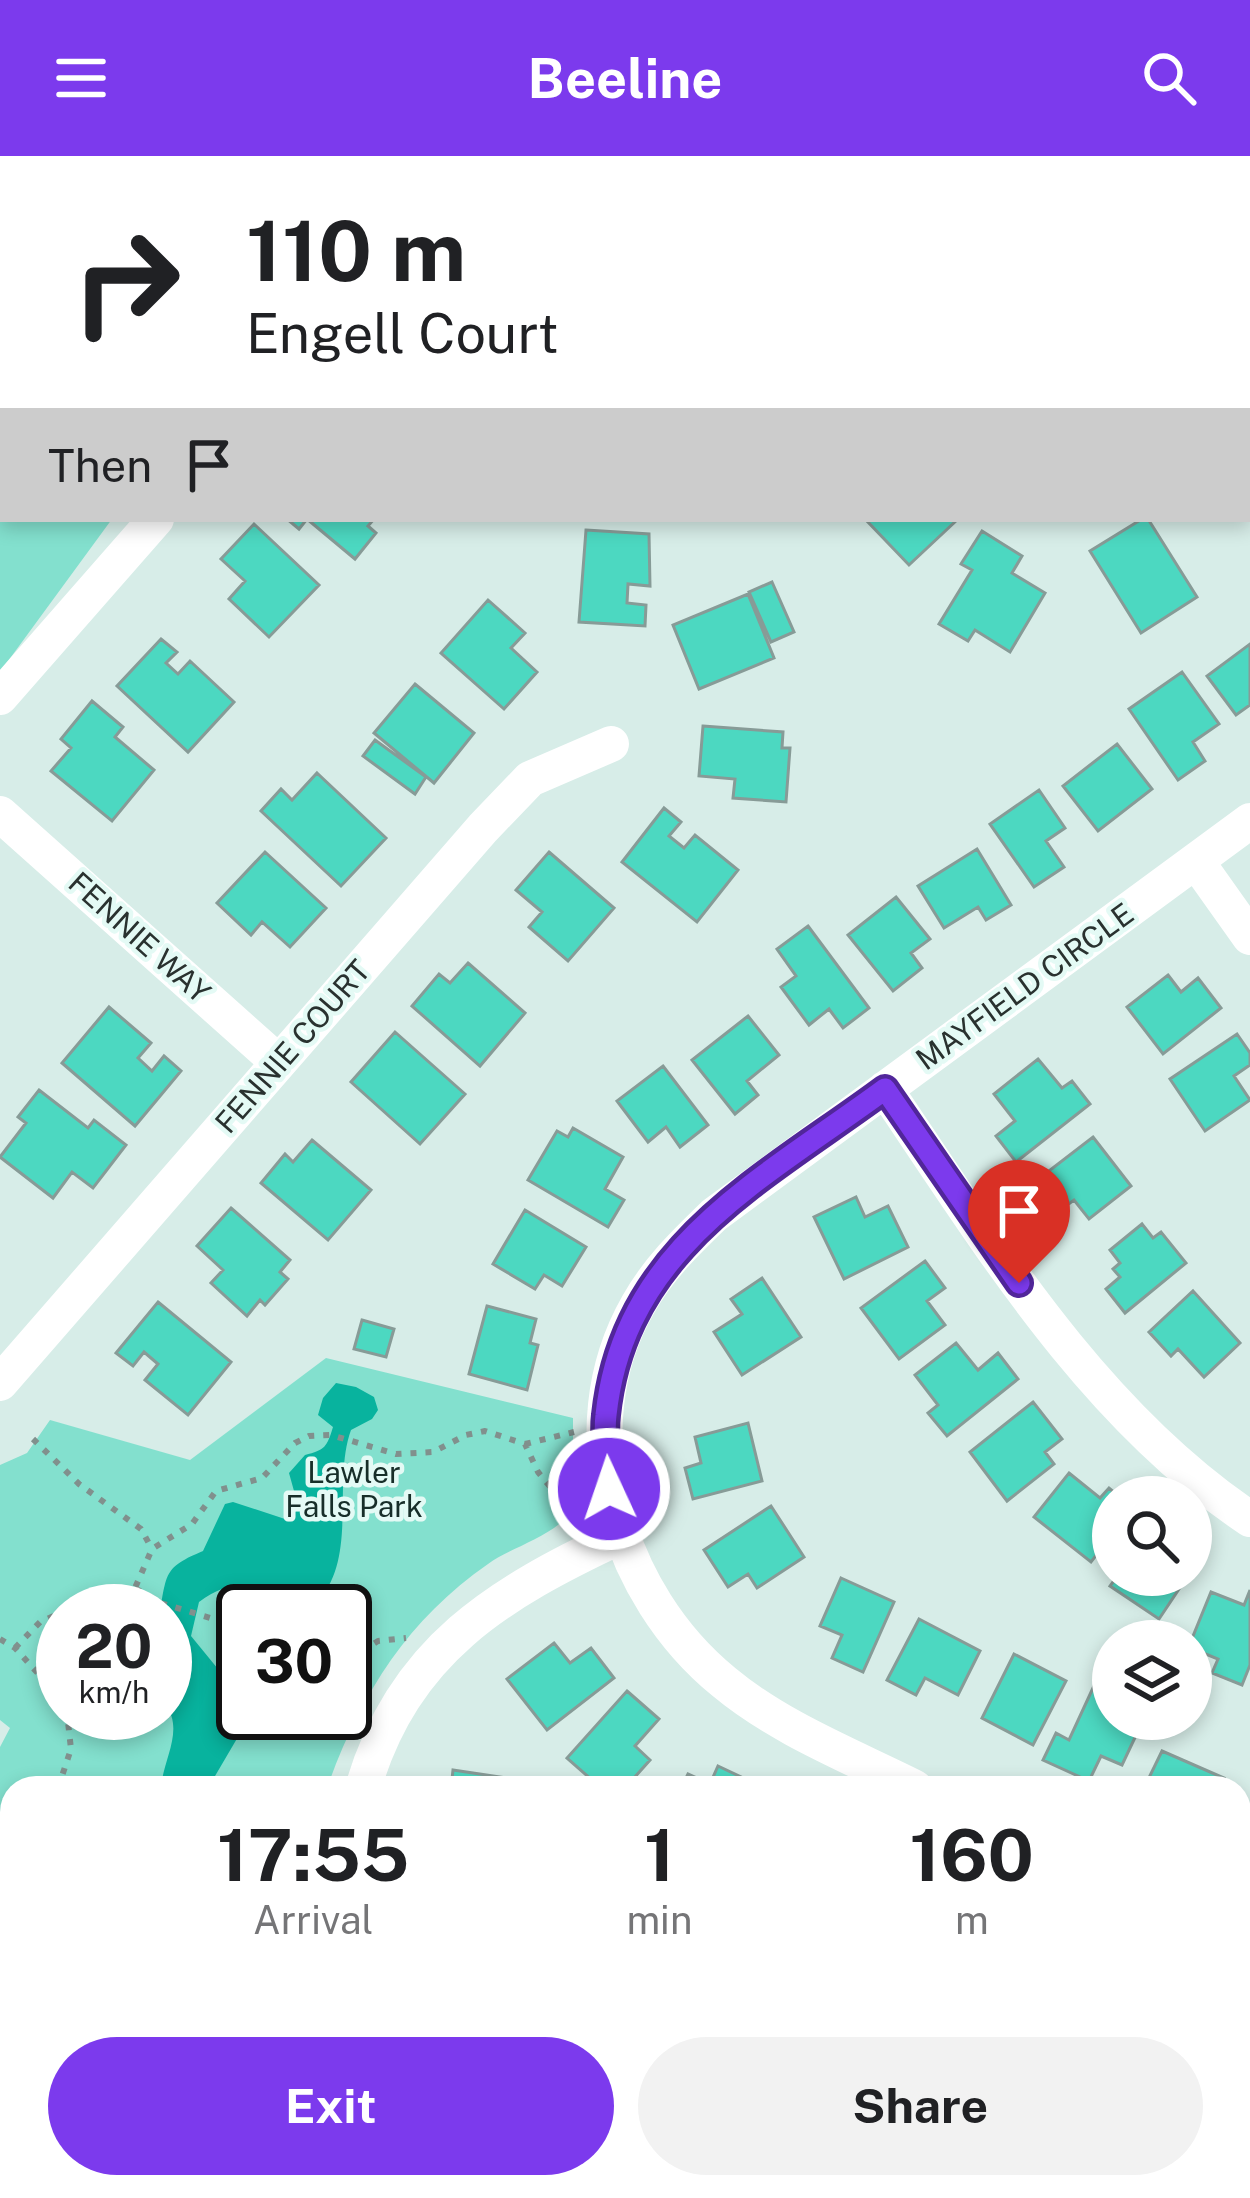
<!DOCTYPE html>
<html lang="en">
<head>
<meta charset="utf-8">
<style>
  :root { --surface:#fff; --page:#f2f2f2; --text:#202124; --muted:#757577; --accent:#7c3aed }
  body { margin:0; font-family:"Public Sans",sans-serif; background:var(--page); color:var(--text); height:100vh; display:flex; flex-direction:column; font-size:45px; white-space:nowrap }
  * { box-sizing:border-box; margin:0 }
  p { font-size:39px; color:var(--muted) }
  .icon { flex:none; width:66px; height:66px; fill:none; stroke:currentColor; stroke-width:2; stroke-linecap:round; stroke-linejoin:round }
  .map { position:relative; flex:1; overflow:hidden }
  .panel { position:absolute; left:0px; top:1620px; width:1251px; height:423px; display:flex; flex-direction:column; background:var(--surface); border-radius:36px 36px 0 0; box-shadow:0 6px 18px #0003 }
  .panel>* { flex:none }
  .hud { position:absolute; left:0px; top:0px; width:1251px; height:366px; box-shadow:0 6px 18px #0003; background:#fff; color:var(--text); overflow:hidden }
  .buttons { position:absolute; left:1092px; top:1320px; display:grid; gap:24px }
  .buttons a { display:grid; place-items:center; width:120px; height:120px; border-radius:50%; background:var(--surface); box-shadow:0 6px 18px #0003; font-size:60px }
  .speed { position:absolute; left:36px; top:1428px; display:flex; gap:24px; font-size:60px; font-weight:700; text-align:center }
  .speed>* { display:grid; place-content:center; width:156px; height:156px; border-radius:50%; background:var(--surface); box-shadow:0 6px 18px #0003; line-height:1 }
  .speed small { font-size:30px; font-weight:400 }
  .speed .limit { border:6px solid #111; border-radius:18px; background:#fff; color:#111 }
  .pin { position:absolute; display:grid; place-items:center; width:102px; height:102px; color:#fff; margin:-123px -51px; border-radius:50% 50% 50% 0; rotate:-45deg; box-shadow:0 0 12px #0007 }
  .pin .icon { rotate:45deg }
  .me { position:absolute; width:132px; margin:-66px; rotate:357deg; stroke-linejoin:round; filter:drop-shadow(0 0 9px #0008) }
  .turn { display:flex; align-items:center; gap:42px; height:252px; padding:0 48px; font-size:54px }
  .turn .icon { width:156px; height:156px; stroke-width:2.5 }
  .turn b { display:block; font-size:84px; line-height:102px }
  .then { display:flex; align-items:center; height:114px; padding:0 48px; background:#0003; gap:24px; font-size:45px }
  .eta { display:flex; justify-content:space-evenly; align-items:center; height:204px; text-align:center }
  .eta b { font-size:72px; font-weight:700; line-height:84px }
  .action { display:flex; gap:24px; margin-top:auto; padding:24px 48px }
  .action a { flex:1; height:138px; border-radius:72px; background:var(--accent); color:#fff; font-size:48px; font-weight:700; line-height:138px; text-align:center }
  .action a+a { background:var(--page); color:var(--text) }
  header { display:flex; justify-content:space-between; align-items:center; height:156px; padding:0 48px; background:var(--accent); color:#fff; font-size:54px; font-weight:700 }
  .map>svg:first-child { display:block }
  .green { fill:#83e0ce; fill-rule:evenodd }
  .water { fill:#08b39e }
  .building { fill:#4cd8c1; stroke:#879b97; stroke-width:3 }
  .lines { fill:none; stroke-linecap:round; stroke-linejoin:round }
  .path { stroke:#81908d; stroke-width:6; stroke-dasharray:6 9; stroke-linecap:butt }
  .minor { stroke:#fff; stroke-width:36 }
  .route-casing { stroke:#51269a; stroke-width:30 }
  .route { stroke:#7c3aed; stroke-width:21 }
  .labels { text-anchor:middle; stroke-width:9; stroke-linejoin:round; paint-order:stroke }
  .street-label { font-size:30px; fill:#29312f; stroke:#e4faf5 }
  .park-label { font-size:30px; fill:#172e29; stroke:#e4faf5 }
</style>
</head>
<body>
<header><svg class="icon" aria-label="menu" viewBox="0 0 24 24"><path d="M4 6h16M4 12h16M4 18h16"/></svg>Beeline<svg class="icon" aria-label="search" viewBox="0 0 24 24"><circle cx="10" cy="10" r="6"/><path d="M15 15l6 6"/></svg></header>
<div class="map">
<svg width="1250" height="2042" viewBox="0 0 1250 2042">
  <rect width="100%" height="100%" fill="#d7ede8"/>
  <!-- green -->
  <path class="green" d="M 0,0 L 435,0 L 3,3 L 3,363 L 112,363 L 0,516 Z
    M 326,1202 L 573,1262 L 573,1353 C 556,1380 513,1390 488,1408 C 406,1465 360,1540 327,1632 L 12,1632 L 12,1891 L 0,1886 L 0,1591 L 10,1572 L 0,1564 L 0,1309 L 27,1297 L 50,1264 L 190,1304 ZM 63,1455 L 165,1455 L 165,1557 L 63,1557 ZM 243,1455 L 345,1455 L 345,1557 L 243,1557 Z"/>
  <!-- water -->
  <path class="water" d="M 336,1227 L 356,1231 L 374,1241 L 378,1254 L 372,1263 L 351,1274 C 332,1326 359,1404 316,1447 C 266,1454 254,1405 199,1446 L 191,1480 L 218,1513 L 243,1519 L 243,1557 L 252,1557 L 208,1632 L 161,1632 C 163,1603 185,1574 165,1548 L 165,1455 L 160,1455 C 167,1416 165,1411 203,1395 L 225,1348 L 233,1346 L 285,1363 L 299,1353 L 289,1317 L 305,1299 C 325,1294 327,1291 333,1271 L 318,1259 L 323,1242 Z"/>
  <!-- building -->
  <path class="building" d="M 287,363 L 374,363 L 368,370 L 376,377 L 355,403 L 307,363 L 299,373 Z
    M 865,363 L 958,363 L 909,409 Z
    M 1142,363 L 1148,363 L 1197,441 L 1141,477 L 1090,395 Z
    M 254,368 L 319,429 L 269,481 L 229,443 L 245,425 L 221,403 Z
    M 586,374 L 649,378 L 650,430 L 628,428 L 627,447 L 646,449 L 645,470 L 579,466 Z
    M 982,375 L 1022,400 L 1012,417 L 1045,437 L 1010,496 L 975,474 L 968,485 L 939,468 L 972,414 L 961,408 Z
    M 772,426 L 794,476 L 771,486 L 749,436 Z
    M 748,438 L 774,502 L 699,533 L 673,469 Z
    M 488,444 L 525,477 L 511,492 L 537,516 L 504,553 L 441,497 Z
    M 161,483 L 177,496 L 166,507 L 178,518 L 190,505 L 234,546 L 188,596 L 117,530 Z
    M 1250,488 L 1250,549 L 1236,559 L 1207,520 Z
    M 1182,516 L 1219,568 L 1193,586 L 1205,605 L 1178,624 L 1129,553 Z
    M 415,528 L 474,577 L 434,627 L 374,577 Z
    M 92,545 L 123,571 L 115,581 L 154,614 L 112,665 L 51,615 L 71,592 L 61,583 Z
    M 703,570 L 783,576 L 782,592 L 790,592 L 786,646 L 733,642 L 735,623 L 699,620 Z
    M 375,584 L 426,621 L 415,638 L 363,600 Z
    M 1117,588 L 1152,633 L 1098,675 L 1063,630 Z
    M 317,617 L 386,682 L 341,730 L 261,655 L 281,633 L 292,644 Z
    M 1039,634 L 1065,672 L 1046,685 L 1064,711 L 1034,731 L 990,668 Z
    M 664,652 L 681,666 L 669,680 L 684,692 L 695,679 L 738,714 L 697,766 L 622,706 Z
    M 977,693 L 1011,749 L 986,764 L 978,751 L 944,772 L 918,730 Z
    M 265,696 L 326,752 L 290,791 L 262,766 L 251,779 L 217,747 Z
    M 549,696 L 614,752 L 568,805 L 529,771 L 542,756 L 516,734 Z
    M 896,741 L 930,783 L 911,797 L 922,812 L 893,835 L 848,779 Z
    M 808,770 L 869,852 L 843,872 L 829,853 L 809,869 L 781,831 L 796,820 L 777,793 Z
    M 468,807 L 525,857 L 480,910 L 412,850 L 439,818 L 450,827 Z
    M 1168,819 L 1181,836 L 1198,822 L 1221,852 L 1163,898 L 1127,851 Z
    M 109,851 L 151,887 L 138,902 L 152,915 L 164,900 L 181,915 L 135,970 L 62,907 Z
    M 748,860 L 779,899 L 747,925 L 758,939 L 735,958 L 692,904 Z
    M 395,876 L 465,938 L 420,988 L 351,926 Z
    M 1237,878 L 1250,897 L 1250,909 L 1234,920 L 1250,944 L 1205,975 L 1170,923 Z
    M 1038,903 L 1062,932 L 1072,925 L 1090,948 L 1016,1006 L 996,980 L 1015,965 L 994,938 Z
    M 663,910 L 708,969 L 680,991 L 666,971 L 648,986 L 617,945 Z
    M 39,934 L 88,972 L 94,964 L 126,989 L 93,1032 L 72,1016 L 53,1042 L 0,1001 L 26,967 L 18,961 Z
    M 573,972 L 623,1001 L 605,1033 L 624,1044 L 608,1071 L 528,1024 L 557,975 L 568,981 Z
    M 1093,981 L 1131,1030 L 1089,1063 L 1074,1044 L 1051,1061 L 1028,1031 Z
    M 312,984 L 371,1034 L 328,1084 L 261,1027 L 285,998 L 293,1006 Z
    M 856,1041 L 865,1061 L 888,1050 L 908,1091 L 844,1123 L 814,1061 Z
    M 231,1052 L 290,1104 L 280,1116 L 288,1123 L 265,1149 L 260,1144 L 247,1160 L 211,1127 L 223,1114 L 197,1090 Z
    M 525,1054 L 586,1091 L 562,1130 L 544,1119 L 535,1133 L 493,1108 Z
    M 1142,1068 L 1153,1082 L 1161,1076 L 1186,1107 L 1125,1157 L 1106,1133 L 1120,1121 L 1113,1113 L 1120,1107 L 1110,1094 Z
    M 925,1105 L 945,1132 L 927,1145 L 945,1169 L 899,1203 L 861,1152 Z
    M 762,1122 L 801,1181 L 742,1219 L 714,1176 L 742,1158 L 731,1143 Z
    M 1193,1135 L 1240,1187 L 1204,1221 L 1178,1193 L 1171,1200 L 1149,1176 Z
    M 158,1146 L 231,1206 L 188,1259 L 145,1224 L 158,1208 L 144,1196 L 133,1210 L 116,1197 Z
    M 487,1150 L 536,1163 L 530,1187 L 538,1189 L 527,1234 L 469,1218 Z
    M 362,1164 L 394,1173 L 386,1201 L 354,1193 Z
    M 956,1187 L 978,1214 L 998,1197 L 1018,1223 L 947,1280 L 928,1257 L 938,1249 L 915,1219 Z
    M 1033,1246 L 1062,1283 L 1045,1296 L 1054,1308 L 1007,1345 L 970,1296 Z
    M 748,1267 L 762,1325 L 693,1343 L 685,1312 L 701,1307 L 695,1281 Z
    M 1069,1317 L 1100,1342 L 1109,1332 L 1120,1341 L 1113,1341 L 1113,1378 L 1091,1406 L 1034,1361 Z
    M 771,1350 L 804,1401 L 757,1432 L 748,1418 L 728,1431 L 704,1394 Z
    M 1118,1419 L 1183,1419 L 1187,1421 L 1159,1463 L 1110,1430 Z
    M 841,1422 L 894,1446 L 863,1516 L 832,1502 L 842,1479 L 820,1470 Z
    M 1250,1434 L 1250,1509 L 1242,1529 L 1212,1517 L 1218,1503 L 1191,1492 L 1191,1485 L 1211,1436 L 1244,1449 Z
    M 919,1463 L 980,1495 L 958,1539 L 925,1522 L 916,1539 L 887,1524 Z
    M 554,1487 L 570,1507 L 591,1492 L 614,1522 L 547,1574 L 507,1523 Z
    M 1014,1498 L 1066,1525 L 1033,1589 L 982,1562 Z
    M 1098,1521 L 1113,1528 L 1113,1563 L 1123,1563 L 1139,1573 L 1122,1609 L 1101,1600 L 1089,1625 L 1043,1604 L 1056,1577 L 1069,1584 Z
    M 627,1535 L 659,1563 L 635,1590 L 650,1604 L 625,1632 L 601,1632 L 567,1602 Z
    M 1162,1595 L 1224,1622 L 1219,1632 L 1144,1632 Z
    M 718,1610 L 756,1628 L 754,1632 L 681,1632 L 688,1618 L 710,1628 Z
    M 453,1614 L 513,1623 L 512,1632 L 451,1632 Z
    M 7,1906 L 12,1908 L 12,1980 L 0,1976 L 0,1931 Z
    M 0,2015 L 12,2016 L 12,2031 L 52,2031 L 50,2042 L 0,2042 Z
    M 471,2031 L 501,2031 L 525,2042 L 466,2042 Z
    M 1055,2031 L 1109,2031 L 1104,2042 L 1077,2042 Z
    M 1136,2031 L 1193,2031 L 1203,2036 L 1200,2042 L 1131,2042 Z"/>
  <g class="lines">
    <!-- path -->
    <path class="path" d="M 33,1283 L 79,1328 L 141,1373 L 152,1393
      M 525,1288 L 574,1276
      M 135,1432 L 161,1447 L 243,1472
      M 65,1455 L 135,1432 L 152,1393 L 192,1368 L 216,1335 L 262,1322 L 295,1287 L 309,1280 L 331,1279 L 396,1298 L 433,1296 L 466,1279 L 485,1275 L 525,1288 L 538,1316 L 575,1361
      M 0,1483 L 15,1492 L 63,1545
      M 15,1492 L 40,1466 L 63,1456
      M 348,1503 L 360,1525 L 373,1534
      M 349,1503 L 378,1485 L 406,1482
      M 58,1632 L 71,1593 L 67,1557"/>
    <!-- minor -->
    <path class="minor" d="M 724,0 L 729,3
      M 458,3 L 460,0
      M 0,541 L 156,363
      M 0,658 L 278,906
      M 1196,705 L 1250,781
      M 885,933 C 989,1087 1093,1258 1250,1363
      M 0,1227 L 483,672 L 530,623 L 611,588
      M 363,1632 C 403,1494 499,1437 621,1380
      M 915,1632 C 851,1600 779,1572 724,1526 C 617,1439 566,1275 638,1149 C 658,1113 685,1087 714,1059 L 1250,665
      M 1239,1795 L 1250,1800
      M 866,2031 L 888,2042
      M 134,2042 L 139,2031
      M 616,2042 L 621,2031"/>
  </g>
  <g class="lines">
    <defs>
      <path id="route" d="M 609,1333 C 608,1309 603,1282 606,1259 C 624,1091 762,1024 885,933 L 1019,1127"/>
    </defs>
    <!-- route casing -->
    <use href="#route" class="route-casing"/>
    <!-- route -->
    <use href="#route" class="route"/>
  </g>
  <g class="labels">
    <!-- street labels -->
    <g class="street-label">
      <text transform="translate(139 782) rotate(42)" y="10">FENNIE WAY</text>
      <text transform="translate(1025 831) rotate(-36)" y="10">MAYFIELD CIRCLE</text>
      <text transform="translate(293 891) rotate(-49)" y="10">FENNIE COURT</text>
    </g>
    <!-- park labels -->
    <g class="park-label">
      <text x="354" y="1327">Lawler<tspan x="354" dy="34">Falls Park</tspan></text>
    </g>
  </g>
</svg>
<div class="buttons">
<a><svg class="icon" aria-label="search" viewBox="0 0 24 24"><circle cx="10" cy="10" r="6"/><path d="M15 15l6 6"/></svg></a>
<a><svg class="icon" aria-label="layers" viewBox="0 0 24 24"><path d="M12 4l9 5-9 5-9-5zM3 14l9 5 9-5"/></svg></a>
</div>
<div class="speed"><div>20<small>km/h</small></div><div class="limit">30</div></div>
<div class="pin" style="left:1019px;top:1127px;background:#d93025"><svg class="icon" aria-label="arrive" viewBox="0 0 24 24"><path d="M6 21V4h12l-3 4 3 4H6"/></svg></div>
<svg class="me" style="left:609px;top:1333px" viewBox="-20 -20 40 40"><circle r="17" fill="#7c3aed" stroke="#fff" stroke-width="3"/><path d="M0-11L8 9 0 5-8 9z" fill="#fff"/></svg>
<div class="hud">
<div class="turn"><svg class="icon" aria-label="right" viewBox="0 0 24 24"><path d="M7 20v-9h11M14 6l5 5-5 5"/></svg><div><b>110 m</b>Engell Court</div></div>
<div class="then">Then<svg class="icon" aria-label="arrive" viewBox="0 0 24 24"><path d="M6 21V4h12l-3 4 3 4H6"/></svg></div>
</div>
<section class="panel">
<div class="eta">
<div><b>17:55</b><p>Arrival</p></div>
<div><b>1</b><p>min</p></div>
<div><b>160</b><p>m</p></div>
</div>
<div class="action"><a>Exit</a><a>Share</a></div>
</section>
</div>
</body>
</html>
